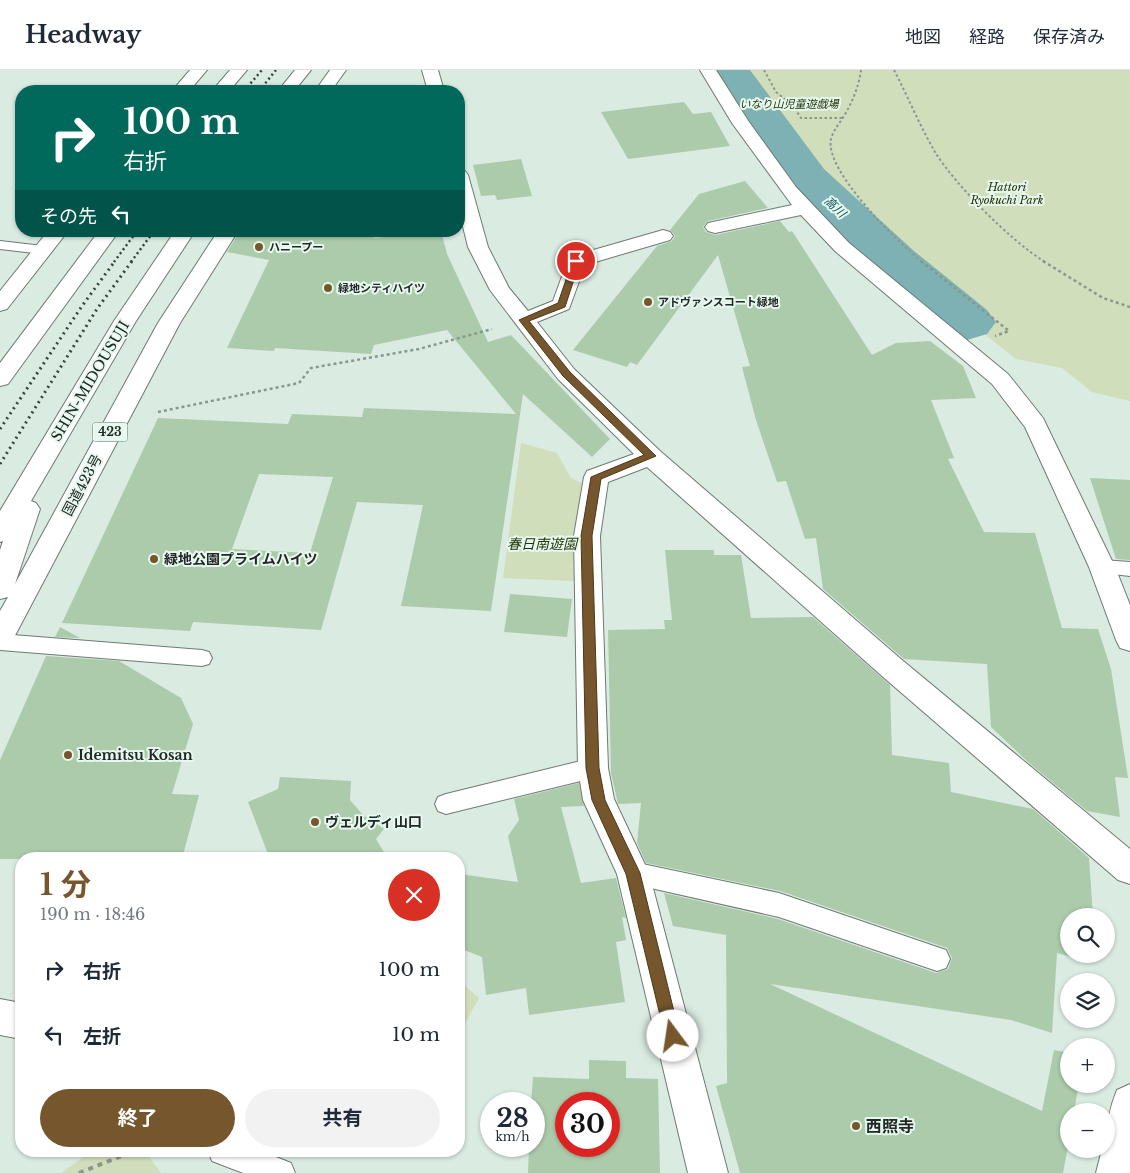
<!DOCTYPE html>
<html lang="ja">
<head>
<meta charset="utf-8">
<style>
  :root { --surface:#fff; --page:#f2f2f3; --text:#1f2937; --muted:#747a83; --line:#e0e1e3; --accent:#76562c }
  body { margin:0; font-family:"Libre Baskerville","Noto Sans JP",serif; background:var(--page); color:var(--text); height:100vh; display:flex; flex-direction:column; font-size:19px; white-space:nowrap }
  * { box-sizing:border-box; margin:0 }
  p { font-size:16px; color:var(--muted) }
  .icon { flex:none; width:28px; height:28px; fill:none; stroke:currentColor; stroke-width:2; stroke-linecap:round; stroke-linejoin:round }
  .map { position:relative; flex:1; overflow:hidden }
  .details { position:absolute; left:15px; top:782px; width:450px; height:305px; display:flex; flex-direction:column; background:var(--surface); border-radius:20px; box-shadow:0 1px 4px #0004 }
  .details>* { flex:none }
  .guide { position:absolute; left:15px; top:15px; width:450px; height:152px; border-radius:20px; box-shadow:0 1px 4px #0004; background:#00695c; color:#fff; overflow:hidden }
  .buttons { position:absolute; left:1060px; top:838px; display:grid; gap:10px }
  .buttons a { display:grid; place-items:center; width:55px; height:55px; border-radius:50%; background:var(--surface); box-shadow:0 1px 4px #0004; font-size:25px }
  .speed { position:absolute; left:480px; top:1022px; display:flex; gap:10px; font-size:25px; font-weight:700; text-align:center }
  .speed>* { display:grid; place-content:center; width:65px; height:65px; border-radius:50%; background:var(--surface); box-shadow:0 1px 4px #0004; line-height:1 }
  .speed small { font-size:12px; font-weight:400 }
  .speed .limit { border:8px solid #d22; background:#fff; color:#111 }
  .pin { position:absolute; display:grid; place-items:center; width:42px; height:42px; color:#fff; margin:-21px; border:2px solid #fff; border-radius:50%; box-shadow:0 1px 5px #0007 }
  .me { position:absolute; width:55px; margin:-28px; rotate:346deg; stroke-linejoin:round; filter:drop-shadow(0 0 4px #0008) }
  .turn { display:flex; align-items:center; gap:18px; height:105px; padding:0 25px; font-size:22px }
  .turn .icon { width:65px; height:65px; stroke-width:2.5 }
  .turn b { display:block; font-size:35px; line-height:42px }
  .then { display:flex; align-items:center; height:48px; padding:0 25px; background:#0003; gap:10px; font-size:19px }
  .round { display:grid; place-items:center; flex:none; width:52px; height:52px; border-radius:26px; background:var(--page) }
  .summary { display:flex; align-items:center; justify-content:space-between; height:85px; padding:0 25px }
  h1 { font-size:30px; font-weight:700; line-height:38px; color:var(--accent) }
  .cta { display:flex; gap:10px; margin-top:auto; padding:10px 25px }
  .cta a { flex:1; height:58px; border-radius:30px; background:var(--accent); color:#fff; font-size:20px; font-weight:700; line-height:58px; text-align:center }
  .cta a+a { background:var(--page); color:var(--text) }
  ul { padding:0; list-style:none }
  li { display:flex; align-items:center; gap:15px; height:65px; padding:0 25px }
  li div { flex:1 }
  li b { display:block; font-size:19px }
  li em { font-style:normal }
  header { display:flex; align-items:center; gap:30px; box-sizing:border-box; height:70px; padding:0 25px; background:var(--surface); border-bottom:1px solid var(--line) }
  header strong { font-size:24px }
  nav { display:flex; gap:28px; margin-inline-start:auto; font-size:18px }
  .map>svg:first-child { display:block }
  .green { fill:#d0debc }
  .lines { fill:none; stroke-linecap:round; stroke-linejoin:round }
  .river { fill:#7db1b3; fill-rule:evenodd }
  .building { fill:#accbab; fill-rule:evenodd }
  .service-casing { stroke:#6c7b73; stroke-width:2 }
  .minor-casing { stroke:#6c7b73; stroke-width:2 }
  .trunk-casing { stroke:#6c7b73; stroke-width:2 }
  .path-far2 { stroke:#8a9790; stroke-width:2; stroke-dasharray:2.5 2.5; stroke-linecap:butt }
  .path-far1 { stroke:#8a9790; stroke-width:2.5; stroke-dasharray:3 3; stroke-linecap:butt }
  .path { stroke:#8a9790; stroke-width:4; stroke-dasharray:5 5; stroke-linecap:butt }
  .service { fill:#fff; fill-rule:evenodd }
  .minor { fill:#fff; fill-rule:evenodd }
  .trunk { fill:#fff; fill-rule:evenodd }
  .rail-far1 { stroke:#3b433f; stroke-width:2.5; stroke-dasharray:2 3; stroke-linecap:butt }
  .rail { stroke:#3b433f; stroke-width:3; stroke-dasharray:2 4; stroke-linecap:butt }
  .route { fill:#76562c; stroke:#4d381d }
  .poi-dot { fill:#76562c; stroke:#e7f8ef; stroke-width:2 }
  .labels { text-anchor:middle; stroke-width:4; stroke-linejoin:round; paint-order:stroke }
  .far-park-label { font-size:11px; font-style:italic; fill:#253308; stroke:#e7f8ef }
  .far-poi-label { font-size:11px; font-weight:bold; fill:#222825; stroke:#e7f8ef; text-anchor:start }
  .far-water-label { font-size:12px; font-style:italic; fill:#005255; stroke:#e7f8ef }
  .shield { fill:#e7f8ef; stroke:#5d6662; stroke-width:1 }
  .shield-label { font-size:12px; font-weight:bold; fill:#222825 }
  .street-label { font-size:14px; fill:#222825; stroke:#e7f8ef }
  .park-label { font-size:14px; font-style:italic; fill:#253308; stroke:#e7f8ef }
  .poi-label { font-size:14px; font-weight:bold; fill:#222825; stroke:#e7f8ef; text-anchor:start }
  .near-poi-label { font-size:16px; font-weight:bold; fill:#222825; stroke:#e7f8ef; text-anchor:start }
</style>
</head>
<body>
<header>
<strong>Headway</strong>
<nav><a>地図</a><a>経路</a><a>保存済み</a></nav>
</header>
<div class="map">
<svg width="1130" height="1103" viewBox="0 0 1130 1103">
  <rect width="100%" height="100%" fill="#daebe2"/>
  <!-- green -->
  <path class="green" d="M 723,0 L 1130,0 L 1130,331 L 1092,322 L 1062,298 L 1016,289 L 800,118 Z
    M 521,373 L 557,383 L 571,408 L 584,414 L 575,511 L 503,508 Z
    M 459,911 L 479,928 L 459,964 Z
    M 92,1081 L 145,1081 L 161,1103 L 61,1103 Z"/>
  <g class="lines">
    <!-- river -->
    <path class="river" d="M 706,0 L 750,0 L 824,99 L 914,181 L 987,240 L 996,252 L 987,264 L 967,270 L 947,264 L 876,205 L 788,121 Z"/>
  </g>
  <!-- building -->
  <path class="building" d="M 684,32 L 693,44 L 711,42 L 730,76 L 628,89 L 601,42 Z
    M 521,89 L 532,126 L 497,130 L 495,125 L 481,126 L 473,95 Z
    M 745,111 L 768,138 L 708,151 L 703,157 L 706,162 L 715,165 L 780,151 L 789,162 L 792,161 L 872,285 L 896,273 L 930,271 L 963,296 L 976,328 L 931,330 L 954,388 L 948,389 L 984,462 L 1035,463 L 1062,558 L 1098,559 L 1111,599 L 1128,708 L 1115,707 L 1120,747 L 1087,741 L 1029,693 L 991,657 L 987,594 L 904,589 L 823,519 L 816,468 L 805,469 L 786,411 L 777,412 L 756,350 L 742,297 L 750,296 L 718,185 L 637,295 L 630,292 L 627,297 L 573,280 L 657,176 L 672,171 L 675,166 L 670,160 L 699,124 Z
    M 240,161 L 376,161 L 374,168 L 441,161 L 447,184 L 488,272 L 511,265 L 610,369 L 592,387 L 523,324 L 491,541 L 401,536 L 423,435 L 357,432 L 321,560 L 193,552 L 190,561 L 62,553 L 158,348 L 288,354 L 292,344 L 362,347 L 364,338 L 516,344 L 447,260 L 374,275 L 371,284 L 275,278 L 274,281 L 227,278 L 269,190 L 227,182 ZM 259,404 L 333,407 L 310,483 L 232,479 Z
    M 1090,408 L 1130,410 L 1130,490 L 1116,489 Z
    M 665,480 L 714,480 L 714,485 L 741,485 L 751,548 L 813,547 L 890,615 L 892,685 L 949,693 L 951,722 L 1033,739 L 1089,788 L 1093,846 L 1069,846 L 1069,884 L 1093,884 L 1093,893 L 1057,883 L 1052,963 L 1011,950 L 770,914 L 1042,1041 L 1054,980 L 1069,983 L 1069,1014 L 1079,1014 L 1074,1041 L 1069,1041 L 1069,1071 L 1063,1103 L 740,1103 L 716,1016 L 727,1013 L 726,865 L 673,856 L 664,823 L 778,849 L 936,903 L 948,899 L 952,888 L 947,878 L 780,821 L 646,793 L 637,773 L 641,733 L 618,734 L 611,703 L 608,560 L 665,559 L 664,550 L 672,550 Z
    M 510,524 L 572,529 L 567,567 L 504,562 Z
    M 60,557 L 80,568 L 55,567 Z
    M 46,586 L 119,591 L 181,628 L 193,654 L 172,724 L 199,725 L 182,789 L 0,789 L 0,690 Z
    M 280,707 L 351,711 L 350,730 L 363,745 L 384,759 L 376,769 L 388,789 L 285,789 L 285,784 L 268,784 L 248,732 L 278,719 Z
    M 579,713 L 584,736 L 561,737 L 581,813 L 616,808 L 626,848 L 622,847 L 626,870 L 616,872 L 625,932 L 529,945 L 526,918 L 486,925 L 482,887 L 459,878 L 459,804 L 518,812 L 508,766 L 519,750 L 514,729 Z
    M 589,990 L 626,991 L 626,1008 L 658,1009 L 660,1103 L 528,1103 L 529,1076 L 534,1076 L 534,1034 L 531,1034 L 533,1007 L 589,1009 ZM 566,1034 L 609,1034 L 609,1076 L 566,1076 Z"/>
  <g class="lines">
    <defs>
      <path id="service" d="M 0,171 L 43,176 L 50,180 L 43,184 L 0,179 Z
        M 1102,490 L 1130,492 L 1130,506 L 1095,502 L 1092,497 L 1095,492 Z
        M 0,564 L 202,580 L 209,582 L 212,588 L 209,594 L 202,596 L 0,580 Z
        M 593,688 L 601,691 L 604,698 L 601,705 L 593,708 L 446,744 L 438,741 L 435,734 L 438,727 L 446,724 Z
        M 633,792 L 779,823 L 937,877 L 946,880 L 950,889 L 946,898 L 937,901 L 779,847 L 633,814 L 625,811 L 621,803 L 625,795 Z
        M 208,1081 L 261,1081 L 291,1093 L 295,1103 L 243,1103 L 212,1091 Z"/>
      <path id="minor" d="M 422,0 L 438,0 L 444,21 L 428,21 Z
        M 700,0 L 716,0 L 749,52 L 796,117 L 849,173 L 1008,304 L 1043,348 L 1115,497 L 1130,535 L 1130,581 L 1120,578 L 1116,570 L 1089,497 L 1025,357 L 992,314 L 835,181 L 801,145 L 715,163 L 708,161 L 705,157 L 708,153 L 792,135 L 732,53 Z
        M 459,100 L 465,101 L 468,105 L 488,177 L 509,218 L 528,241 L 553,231 L 569,187 L 663,160 L 670,162 L 673,166 L 670,170 L 585,195 L 569,239 L 537,252 L 574,299 L 660,381 L 902,590 L 1130,779 L 1130,814 L 1118,810 L 882,606 L 647,397 L 608,412 L 600,466 L 608,698 L 614,729 L 649,803 L 728,1103 L 688,1103 L 617,804 L 583,730 L 578,698 L 574,466 L 584,407 L 587,401 L 634,384 L 558,309 L 490,220 L 468,177 L 459,140 Z
        M 0,929 L 21,933 L 21,969 L 0,965 Z
        M 1130,1014 L 1130,1103 L 1096,1103 L 1102,1079 L 1106,1079 C 1106,1058 1109,1039 1117,1020 Z"/>
      <path id="trunk" d="M 190,0 L 207,0 L 189,21 L 172,21 Z
        M 230,0 L 247,0 L 229,21 L 212,21 Z
        M 295,0 L 311,0 L 294,21 L 278,21 Z
        M 330,0 L 346,0 L 331,21 L 315,21 Z
        M 48,161 L 68,161 L 7,239 L 0,241 L 0,221 Z
        M 99,161 L 119,161 L 8,314 L 0,316 L 0,293 Z
        M 175,161 L 195,161 L 136,251 L 31,431 L 36,433 L 40,439 L 15,514 L 158,253 L 218,161 L 238,161 L 180,253 L 10,575 L 0,578 L 0,541 L 8,527 L 0,529 L 0,480 L 3,471 L 0,472 L 0,441 L 114,251 Z"/>
    </defs>
    <!-- service casing -->
    <use href="#service" class="service-casing"/>
    <!-- minor casing -->
    <use href="#minor" class="minor-casing"/>
    <!-- trunk casing -->
    <use href="#trunk" class="trunk-casing"/>
    <!-- path-far2 -->
    <path class="path-far2" d="M 764,0 L 776,22 L 793,36 L 801,48 L 843,48
      M 861,0 C 859,16 852,33 844,46 C 839,54 833,61 831,69 C 824,101 899,173 922,192
      M 894,0 C 908,27 920,56 935,82 C 956,116 1011,171 1045,192"/>
    <!-- path-far1 -->
    <path class="path-far1" d="M 921,191 L 1009,261 L 995,266
      M 1043,191 L 1103,228 L 1130,237
      M 158,342 L 299,313 L 311,298 L 419,279 L 492,259"/>
    <!-- path -->
    <path class="path" d="M 79,1103 L 134,1081"/>
    <!-- service -->
    <use href="#service" class="service"/>
    <!-- minor -->
    <use href="#minor" class="minor"/>
    <!-- trunk -->
    <use href="#trunk" class="trunk"/>
    <!-- rail-far1 -->
    <path class="rail-far1" d="M 244,21 L 262,0
      M 259,21 L 276,0
      M 114,192 L 137,161
      M 131,192 L 154,161"/>
    <!-- rail -->
    <path class="rail" d="M 0,359 L 82,236 L 115,191
      M 0,394 L 97,239 L 132,191"/>
  </g>
  <!-- route -->
  <path class="route" d="M 573,189 L 580,191 L 565,237 L 529,251 L 570,302 L 656,386 L 601,409 L 592,466 L 599,698 L 605,730 L 640,803 L 680,966 L 678,972 L 673,974 L 667,972 L 665,966 L 626,804 L 592,730 L 586,698 L 581,466 L 591,407 L 644,385 L 563,306 L 519,250 L 558,233 Z"/>
  <!-- markers -->
  <g class="poi-dot">
    <circle cx="259" cy="177" r="5"/>
    <circle cx="328" cy="218" r="5"/>
    <circle cx="648" cy="232" r="5"/>
    <circle cx="154" cy="489" r="5"/>
    <circle cx="68" cy="685" r="5"/>
    <circle cx="315" cy="752" r="5"/>
    <circle cx="856" cy="1056" r="5"/>
  </g>
  <g class="labels">
    <!-- far-park labels -->
    <g class="far-park-label">
      <text x="789" y="38">いなり山児童遊戯場</text>
      <text x="1007" y="121">Hattori<tspan x="1007" dy="13">Ryokuchi Park</tspan></text>
    </g>
    <!-- far-poi labels -->
    <g class="far-poi-label">
      <text x="269" y="181">ハニープー</text>
      <text x="338" y="222">緑地シティハイツ</text>
      <text x="658" y="236">アドヴァンスコート緑地</text>
    </g>
    <!-- far-water labels -->
    <g class="far-water-label">
      <text transform="translate(835 137) rotate(43)" y="4">高川</text>
    </g>
    <!-- shield labels -->
    <rect class="shield" x="92.5" y="352.5" width="35" height="19" rx="4"/>
    <g class="shield-label">
      <text x="110" y="366">423</text>
    </g>
    <!-- street labels -->
    <g class="street-label">
      <text transform="translate(90 311) rotate(-59)" y="5">SHIN-MIDOUSUJI</text>
      <text transform="translate(82 415) rotate(-62)" y="5">国道423号</text>
    </g>
    <!-- park labels -->
    <g class="park-label">
      <text x="542" y="479">春日南遊園</text>
    </g>
    <!-- poi labels -->
    <g class="poi-label">
      <text x="164" y="494">緑地公園プライムハイツ</text>
      <text x="78" y="690">Idemitsu Kosan</text>
      <text x="325" y="757">ヴェルディ山口</text>
    </g>
    <!-- near-poi labels -->
    <g class="near-poi-label">
      <text x="866" y="1062">西照寺</text>
    </g>
  </g>
</svg>
<div class="buttons">
<a><svg class="icon" aria-label="search" viewBox="0 0 24 24"><circle cx="10" cy="10" r="6"/><path d="M15 15l6 6"/></svg></a>
<a><svg class="icon" aria-label="layers" viewBox="0 0 24 24"><path d="M12 4l9 5-9 5-9-5zM3 14l9 5 9-5"/></svg></a>
<a>+</a>
<a>−</a>
</div>
<div class="speed"><div>28<small>km/h</small></div><div class="limit">30</div></div>
<div class="pin" style="left:576px;top:191px;background:#d93025"><svg class="icon" aria-label="arrive" viewBox="0 0 24 24"><path d="M6 21V4h12l-3 4 3 4H6"/></svg></div>
<svg class="me" style="left:673px;top:966px" viewBox="-20 -20 40 40"><circle r="19" fill="#fff"/><path d="M0-13L10 11 0 6-10 11z" fill="#76562c"/></svg>
<div class="guide">
<div class="turn"><svg class="icon" aria-label="right" viewBox="0 0 24 24"><path d="M7 20v-9h11M14 6l5 5-5 5"/></svg><div><b>100 m</b>右折</div></div>
<div class="then">その先<svg class="icon" aria-label="left" viewBox="0 0 24 24"><path d="M17 20v-9H6M10 6l-5 5 5 5"/></svg></div>
</div>
<section class="details">
<div class="summary"><div><h1>1 分</h1><p>190 m · 18:46</p></div><a class="round" style="background:#d93025;color:#fff"><svg class="icon" aria-label="close" viewBox="0 0 24 24"><path d="M6 6l12 12M18 6L6 18"/></svg></a></div>
<ul>
<li><svg class="icon" aria-label="right" viewBox="0 0 24 24"><path d="M7 20v-9h11M14 6l5 5-5 5"/></svg><div><b>右折</b></div><em>100 m</em></li>
<li><svg class="icon" aria-label="left" viewBox="0 0 24 24"><path d="M17 20v-9H6M10 6l-5 5 5 5"/></svg><div><b>左折</b></div><em>10 m</em></li>
</ul>
<div class="cta"><a>終了</a><a>共有</a></div>
</section>
</div>
</body>
</html>
